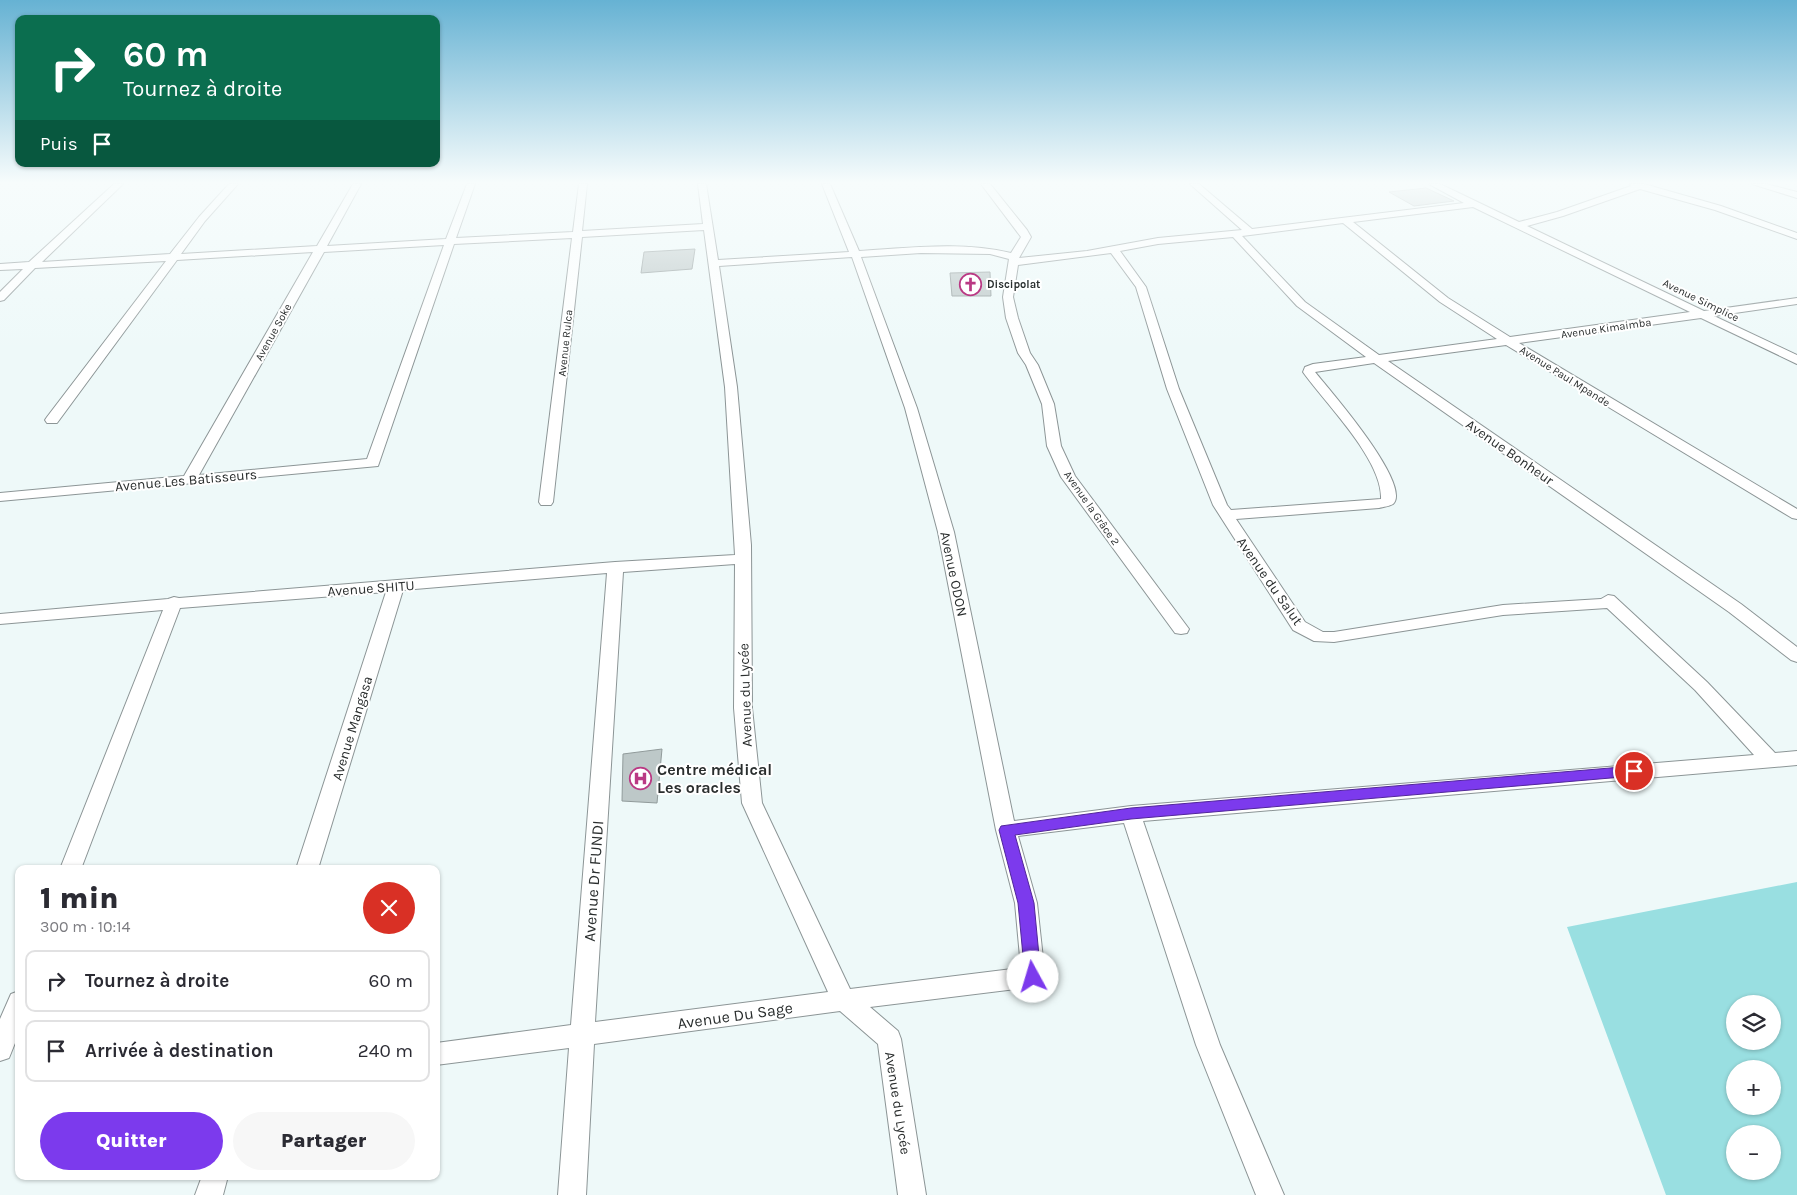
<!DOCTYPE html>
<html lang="fr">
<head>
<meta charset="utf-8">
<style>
  :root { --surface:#fff; --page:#f7f7f7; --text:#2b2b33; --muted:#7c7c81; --line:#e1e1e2; --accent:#7c3aed }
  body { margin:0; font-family:Karla,sans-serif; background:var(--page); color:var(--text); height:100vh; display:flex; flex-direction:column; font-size:19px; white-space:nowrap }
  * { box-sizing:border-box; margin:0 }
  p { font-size:16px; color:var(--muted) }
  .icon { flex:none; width:28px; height:28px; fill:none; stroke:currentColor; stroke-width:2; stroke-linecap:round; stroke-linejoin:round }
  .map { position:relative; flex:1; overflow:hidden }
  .panel { position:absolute; left:15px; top:865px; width:425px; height:315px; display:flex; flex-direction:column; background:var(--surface); border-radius:10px; box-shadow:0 1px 4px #0004 }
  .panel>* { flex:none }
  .hud { position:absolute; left:15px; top:15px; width:425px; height:152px; border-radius:10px; box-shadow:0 1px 4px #0004; background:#0b6e4f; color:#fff; overflow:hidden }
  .tools { position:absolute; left:1726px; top:995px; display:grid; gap:10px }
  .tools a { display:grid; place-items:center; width:55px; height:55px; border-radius:50%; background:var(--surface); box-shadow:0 1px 4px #0004; font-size:25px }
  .pin { position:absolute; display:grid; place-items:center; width:42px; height:42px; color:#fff; margin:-21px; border:2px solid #fff; border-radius:50%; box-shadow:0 1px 5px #0007 }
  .me { position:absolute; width:55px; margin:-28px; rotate:354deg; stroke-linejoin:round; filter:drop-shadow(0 0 4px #0008) }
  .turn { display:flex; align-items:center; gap:18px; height:105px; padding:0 25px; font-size:22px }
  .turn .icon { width:65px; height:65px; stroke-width:2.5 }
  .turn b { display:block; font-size:35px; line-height:42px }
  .then { display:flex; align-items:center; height:48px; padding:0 25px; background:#0003; gap:10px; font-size:19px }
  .round { display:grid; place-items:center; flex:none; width:52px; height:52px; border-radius:26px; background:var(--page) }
  .headline { display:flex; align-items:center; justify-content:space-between; height:85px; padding:0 25px }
  h1 { font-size:30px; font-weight:800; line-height:38px }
  .cta { display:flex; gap:10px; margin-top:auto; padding:10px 25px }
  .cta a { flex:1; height:58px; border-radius:30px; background:var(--accent); color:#fff; font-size:20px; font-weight:800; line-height:58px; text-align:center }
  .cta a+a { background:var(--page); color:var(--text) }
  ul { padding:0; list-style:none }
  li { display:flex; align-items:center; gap:15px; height:62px; margin:0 10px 8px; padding:0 15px; border:2px solid var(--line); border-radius:10px }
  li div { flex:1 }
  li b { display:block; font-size:19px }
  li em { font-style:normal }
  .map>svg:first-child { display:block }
  .green { fill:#99dfe1; fill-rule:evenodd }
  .building { fill:#bdc8c8; stroke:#919b9b }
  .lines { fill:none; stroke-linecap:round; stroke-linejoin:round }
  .minor-casing { stroke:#8c9596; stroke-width:2 }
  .minor { fill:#fff; fill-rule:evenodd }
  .route { fill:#7c3aed; stroke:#51269a }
  .labels { text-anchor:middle; stroke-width:4; stroke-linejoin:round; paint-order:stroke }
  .far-poi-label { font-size:11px; font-weight:bold; fill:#2a2e2e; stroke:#fff; text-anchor:start }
  .far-street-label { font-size:11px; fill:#2a2e2e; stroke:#fff }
  .street-label { font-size:14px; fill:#2a2e2e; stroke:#fff }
  .near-poi-label { font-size:16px; font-weight:bold; fill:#2a2e2e; stroke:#fff; text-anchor:start }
  .near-street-label { font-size:16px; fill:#2a2e2e; stroke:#fff }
</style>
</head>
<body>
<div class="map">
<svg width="1797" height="1195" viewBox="0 0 1797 1195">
  <rect width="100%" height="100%" fill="#eef9f9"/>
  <!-- green -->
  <path class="green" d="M 1797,882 L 1797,1195 L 1666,1195 L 1567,927 ZM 1735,1004 L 1772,1004 L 1772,1041 L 1735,1041 ZM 1735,1069 L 1772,1069 L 1772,1106 L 1735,1106 ZM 1735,1134 L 1772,1134 L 1772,1171 L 1735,1171 Z"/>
  <!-- building -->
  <path class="building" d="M 1426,188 L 1454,201 L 1414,206 L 1389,192 Z
    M 695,249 L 692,269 L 641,273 L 644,252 Z
    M 990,272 L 991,296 L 952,296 L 950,273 Z
    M 662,749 L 657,803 L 622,801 L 623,754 Z"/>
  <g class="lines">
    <defs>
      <path id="minor" d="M 114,184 L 123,184 L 42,262 L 170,254 L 199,217 L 229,184 L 238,184 L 205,221 L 181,254 L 317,246 L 353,184 L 361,184 L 327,246 L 446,239 L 467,184 L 475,184 L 456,238 L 573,232 L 579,184 L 587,184 L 582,231 L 703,224 L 698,184 L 706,184 L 718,260 L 849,252 L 822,184 L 830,184 L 859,251 C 909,248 962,241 1011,253 L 1021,237 L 981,184 L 990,184 L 1027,230 L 1031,237 L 1019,258 L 1087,251 L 1158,238 L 1242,230 L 1190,184 L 1199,184 L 1252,229 L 1464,203 L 1429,184 L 1440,184 L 1519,222 L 1557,212 L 1631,186 L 1630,184 L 1644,184 L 1721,206 L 1797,233 L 1797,239 L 1715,210 L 1640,189 L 1563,216 L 1527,226 L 1704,311 L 1797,298 L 1797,304 L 1714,316 L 1797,355 L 1797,364 L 1701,318 L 1519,343 L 1797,509 L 1797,519 L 1792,518 L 1506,345 L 1388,361 L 1741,604 L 1797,647 L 1797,662 L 1791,660 L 1729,612 L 1374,363 L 1315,372 C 1328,388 1413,485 1393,504 C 1390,506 1383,507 1379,508 L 1236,519 L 1305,622 L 1323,632 L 1334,632 L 1503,605 L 1601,599 L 1608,595 L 1614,596 L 1707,682 L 1775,753 L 1797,751 L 1797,765 L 1143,821 L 1220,1045 L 1284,1195 L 1256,1195 L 1196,1045 L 1124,823 L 1018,836 L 1037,903 L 1045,977 L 1041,984 L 1033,987 L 870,1007 L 898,1031 L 901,1039 L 926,1195 L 898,1195 L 878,1044 L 840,1011 L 594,1044 L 586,1195 L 558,1195 L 569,1048 L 436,1065 L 436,1043 L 571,1025 L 607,573 L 403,590 L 318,869 L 296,869 L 386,592 L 180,608 L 81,869 L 60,869 L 163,610 L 0,624 L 0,614 L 168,599 L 174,597 L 179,598 L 615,562 L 735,555 L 725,387 L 704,230 L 582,237 L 553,502 L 551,505 L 541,505 L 539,502 L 572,238 L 454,244 L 378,466 L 0,501 L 0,493 L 184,476 L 313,252 L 177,260 L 57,423 L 47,423 L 45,420 L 47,417 L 166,261 L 35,268 L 4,300 L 0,301 L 0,292 L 23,269 L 0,270 L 0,264 L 29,262 ZM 1473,207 L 1690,312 L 1510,337 L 1448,298 L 1353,222 ZM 1343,223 L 1440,302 L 1497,339 L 1379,355 L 1305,302 L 1242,236 ZM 1233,237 L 1297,306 L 1366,357 L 1313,364 L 1305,367 L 1303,372 C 1325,403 1383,460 1381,499 L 1231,510 L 1227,505 L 1179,389 L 1146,287 L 1120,251 L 1158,244 ZM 444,245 L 367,459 L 199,475 L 324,252 ZM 921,253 L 990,254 L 1009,259 L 1003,297 L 1006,318 L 1018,353 L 1026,365 L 1042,404 L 1047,446 L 1061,477 L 1175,633 L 1181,634 L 1187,633 L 1189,629 L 1075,476 L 1061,446 L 1054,404 L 1038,365 L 1030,353 L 1018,318 L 1013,297 L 1018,265 L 1111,253 L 1136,287 L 1167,389 L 1213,505 L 1293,630 L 1314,641 L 1334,642 L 1503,615 L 1607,608 L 1695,690 L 1754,755 L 1131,806 L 1014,821 L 954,532 L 917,408 L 861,257 ZM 852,257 L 905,408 L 938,532 L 996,830 L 1015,903 L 1021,968 L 850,989 L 762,803 L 752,708 L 751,545 L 737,387 L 719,266 ZM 735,564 L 734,708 L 742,803 L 828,992 L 595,1022 L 623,572 Z
        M 1752,184 L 1766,184 L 1797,192 L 1797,198 Z
        M 19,991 L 19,1033 L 9,1058 L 0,1061 L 0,1019 L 11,994 Z
        M 202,1176 L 228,1176 L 223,1195 L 195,1195 Z"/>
    </defs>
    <!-- minor casing -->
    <use href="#minor" class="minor-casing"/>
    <!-- minor -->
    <use href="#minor" class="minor"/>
  </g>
  <!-- sky -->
  <linearGradient id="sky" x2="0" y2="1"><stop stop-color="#66b2d3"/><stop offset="0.52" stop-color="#f7fcfc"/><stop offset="1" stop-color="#f7fcfc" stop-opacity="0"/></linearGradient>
  <rect width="1797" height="351" fill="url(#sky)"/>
  <!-- route -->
  <path class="route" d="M 1634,766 L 1639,767 L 1641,771 L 1639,774 L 1634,776 L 1131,819 L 1015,835 L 1034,903 L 1041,977 L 1039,982 L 1033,984 L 1028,982 L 1025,977 L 1018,903 L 999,830 L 1001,826 L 1131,808 Z"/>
  <!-- icons -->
  <defs>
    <symbol id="church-ring" viewBox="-11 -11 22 22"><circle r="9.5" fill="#fff" stroke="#ba3984" stroke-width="1.5"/><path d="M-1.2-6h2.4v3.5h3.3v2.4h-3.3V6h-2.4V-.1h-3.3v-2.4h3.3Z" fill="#ba3984"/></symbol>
    <symbol id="hospital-ring" viewBox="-11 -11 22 22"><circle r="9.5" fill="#fff" stroke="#ba3984" stroke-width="1.5"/><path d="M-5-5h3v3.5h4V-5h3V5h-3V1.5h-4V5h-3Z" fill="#ba3984"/></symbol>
  </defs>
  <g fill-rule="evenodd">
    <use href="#church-ring" x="958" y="272" width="25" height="25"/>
    <use href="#hospital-ring" x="628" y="766" width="25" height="25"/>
  </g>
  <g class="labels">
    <!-- far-poi labels -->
    <g class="far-poi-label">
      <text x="987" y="288">Discipolat</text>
    </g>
    <!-- far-street labels -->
    <g class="far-street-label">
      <text transform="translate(1701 300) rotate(26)" y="4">Avenue Simplice</text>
      <text transform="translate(1606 328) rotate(-8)" y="4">Avenue Kimaimba</text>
      <text transform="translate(273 332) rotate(-61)" y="4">Avenue Soke</text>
      <text transform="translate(565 343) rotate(-84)" y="4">Avenue Rulca</text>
      <text transform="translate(1565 376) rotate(32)" y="4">Avenue Paul Mpande</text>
      <text transform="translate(1092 508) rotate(55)" y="4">Avenue la Grâce 2</text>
    </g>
    <!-- street labels -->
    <g class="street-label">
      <text transform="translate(1510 452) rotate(35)" y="5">Avenue Bonheur</text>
      <text transform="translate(186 480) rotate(-5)" y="5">Avenue Les Batisseurs</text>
      <text transform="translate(954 574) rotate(78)" y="5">Avenue ODON</text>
      <text transform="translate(1270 581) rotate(55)" y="5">Avenue du Salut</text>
      <text transform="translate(371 588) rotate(-4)" y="5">Avenue SHITU</text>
      <text transform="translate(745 695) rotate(-92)" y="5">Avenue du Lycée</text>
      <text transform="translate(352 728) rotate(-73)" y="5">Avenue Mangasa</text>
      <text transform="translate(898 1103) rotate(81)" y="5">Avenue du Lycée</text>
    </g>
    <!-- near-poi labels -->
    <g class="near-poi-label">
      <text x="657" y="775">Centre médical<tspan x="657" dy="18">Les oracles</tspan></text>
    </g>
    <!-- near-street labels -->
    <g class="near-street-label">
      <text transform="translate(593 881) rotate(-86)" y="6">Avenue Dr FUNDI</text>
      <text transform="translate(735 1015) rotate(-8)" y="6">Avenue Du Sage</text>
    </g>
  </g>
</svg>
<div class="tools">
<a><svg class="icon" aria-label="layers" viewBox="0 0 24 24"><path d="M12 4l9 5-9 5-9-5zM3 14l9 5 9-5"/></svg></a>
<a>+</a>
<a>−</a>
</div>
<div class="pin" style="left:1634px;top:771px;background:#d93025"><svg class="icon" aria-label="arrive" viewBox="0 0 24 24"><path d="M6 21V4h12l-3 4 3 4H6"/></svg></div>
<svg class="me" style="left:1033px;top:977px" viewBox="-20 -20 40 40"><circle r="19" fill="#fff"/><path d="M0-13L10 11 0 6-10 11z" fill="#7c3aed"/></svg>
<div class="hud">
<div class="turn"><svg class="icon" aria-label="right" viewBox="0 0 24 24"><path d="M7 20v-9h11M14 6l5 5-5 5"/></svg><div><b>60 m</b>Tournez à droite</div></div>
<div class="then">Puis<svg class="icon" aria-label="arrive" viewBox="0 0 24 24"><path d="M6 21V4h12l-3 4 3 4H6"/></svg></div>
</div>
<section class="panel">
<div class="headline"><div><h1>1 min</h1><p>300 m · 10:14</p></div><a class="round" style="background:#d93025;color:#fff"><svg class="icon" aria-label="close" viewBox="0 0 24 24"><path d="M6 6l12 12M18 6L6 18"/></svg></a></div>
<ul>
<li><svg class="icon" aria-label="right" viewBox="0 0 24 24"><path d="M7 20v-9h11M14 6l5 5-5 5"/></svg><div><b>Tournez à droite</b></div><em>60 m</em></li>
<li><svg class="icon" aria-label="arrive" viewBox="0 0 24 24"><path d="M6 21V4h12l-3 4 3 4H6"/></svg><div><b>Arrivée à destination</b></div><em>240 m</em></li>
</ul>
<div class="cta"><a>Quitter</a><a>Partager</a></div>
</section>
</div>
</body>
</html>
